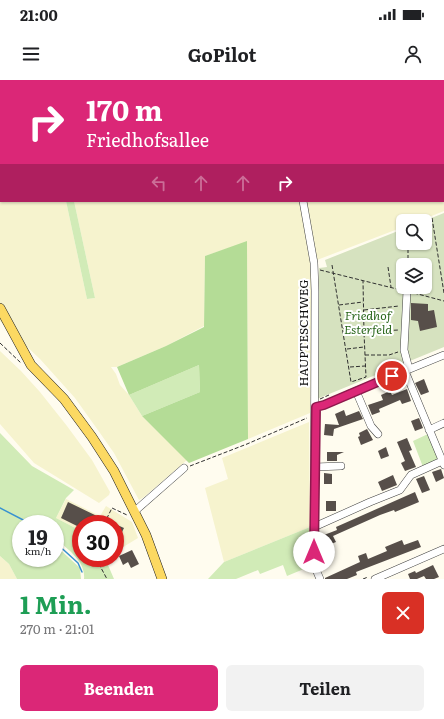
<!DOCTYPE html>
<html lang="de">
<head>
<meta charset="utf-8">
<style>
  :root { --surface:#fff; --page:#f2f2f2; --text:#202124; --muted:#757577; --accent:#db2777 }
  body { margin:0; font-family:Literata,serif; background:var(--page); color:var(--text); height:100vh; display:flex; flex-direction:column; font-size:15px; white-space:nowrap }
  * { box-sizing:border-box; margin:0 }
  p { font-size:13px; color:var(--muted) }
  .icon { flex:none; width:22px; height:22px; fill:none; stroke:currentColor; stroke-width:2; stroke-linecap:round; stroke-linejoin:round }
  .map { position:relative; height:499px; overflow:hidden }
  .sheet { display:flex; flex-direction:column; background:var(--surface); flex:1 }
  .sheet>* { flex:none }
  .top-card { position:absolute; left:0px; top:0px; width:444px; height:122px; box-shadow:0 1px 3px #0004; background:#db2777; color:#fff; overflow:hidden }
  .fabs { position:absolute; left:396px; top:134px; display:grid; gap:8px }
  .fabs a { display:grid; place-items:center; width:36px; height:36px; border-radius:6px; background:var(--surface); box-shadow:0 1px 3px #0004; font-size:20px }
  .speed { position:absolute; left:12px; top:435px; display:flex; gap:8px; font-size:20px; font-weight:700; text-align:center }
  .speed>* { display:grid; place-content:center; width:52px; height:52px; border-radius:50%; background:var(--surface); box-shadow:0 1px 3px #0004; line-height:1 }
  .speed small { font-size:10px; font-weight:400 }
  .speed .limit { border:6px solid #d22; background:#fff; color:#111 }
  .pin { position:absolute; display:grid; place-items:center; width:34px; height:34px; color:#fff; margin:-17px; border:2px solid #fff; border-radius:50%; box-shadow:0 1px 4px #0007 }
  .me { position:absolute; width:44px; margin:-22px; rotate:0deg; stroke-linejoin:round; filter:drop-shadow(0 0 3px #0008) }
  .turn { display:flex; align-items:center; gap:14px; height:84px; padding:0 20px; font-size:18px }
  .turn .icon { width:52px; height:52px; stroke-width:2.5 }
  .turn b { display:block; font-size:28px; line-height:34px }
  .lanes { display:flex; align-items:center; height:38px; padding:0 20px; background:#0003; justify-content:center; gap:20px; direction:ltr }
  .lanes .off { opacity:.35 }
  .round { display:grid; place-items:center; flex:none; width:42px; height:42px; border-radius:6px; background:var(--page) }
  .overview { display:flex; align-items:center; justify-content:space-between; height:68px; padding:0 20px }
  h1 { font-size:24px; font-weight:700; line-height:30px; color:#1e9e55 }
  .cta { display:flex; gap:8px; margin-top:auto; padding:8px 20px }
  .cta a { flex:1; height:46px; border-radius:6px; background:var(--accent); color:#fff; font-size:16px; font-weight:700; line-height:46px; text-align:center }
  .cta a+a { background:var(--page); color:var(--text) }
  .status { display:flex; justify-content:space-between; align-items:center; height:28px; padding:0 20px; background:var(--surface); direction:ltr }
  .status svg { height:11px; fill:currentColor }
  header { display:flex; justify-content:space-between; align-items:center; height:52px; padding:0 20px; background:var(--surface); font-size:18px; font-weight:700 }
  .map>svg:first-child { display:block }
  .farmland { fill:#f6f3ce }
  .green { fill:#d1ebb7 }
  .forest { fill:#b4dc96 }
  .cemetery { fill:#d6e2bf; fill-rule:evenodd }
  .lines { fill:none; stroke-linecap:round; stroke-linejoin:round }
  .stream { stroke:#3791d1; stroke-width:1.5 }
  .building { fill:#574f4a }
  .minor-casing { stroke:#414141; stroke-width:8 }
  .major-casing { stroke:#1f1f1f; stroke-width:10 }
  .path { stroke:#303030; stroke-width:1; stroke-dasharray:4 2; stroke-linecap:butt }
  .minor { stroke:#fff; stroke-width:7 }
  .major { stroke:#fcd962; stroke-width:9 }
  .route-casing { stroke:#8e194d; stroke-width:10 }
  .route { stroke:#db2777; stroke-width:7 }
  .labels { text-anchor:middle; stroke-width:4; stroke-linejoin:round; paint-order:stroke }
  .park-label { font-size:12px; font-style:italic; fill:#2a671c; stroke:#fff }
  .street-label { font-size:12px; fill:#0e0e0e; stroke:#fff }
</style>
</head>
<body>
<div class="status"><b>21:00</b><svg viewBox="0 0 49 12"><path d="M0 12V9h3v3zM5 12V6h3v6zM10 12V3h3v9zM15 12V0h3v12zM26 1h20v11H26zM47 4h2v5h-2z"/></svg></div>
<header><svg class="icon" aria-label="menu" viewBox="0 0 24 24"><path d="M4 6h16M4 12h16M4 18h16"/></svg>GoPilot<svg class="icon" aria-label="person" viewBox="0 0 24 24"><circle cx="12" cy="8" r="4"/><path d="M4 21q1-7 8-7t8 7"/></svg></header>
<div class="map">
<svg width="444" height="499" viewBox="0 0 444 499">
  <rect width="100%" height="100%" fill="#fffcef"/>
  <!-- farmland -->
  <path class="farmland" d="M 0,0 L 278,0 L 278,1 L 1,1 L 0,96 Z
    M 318,0 L 444,0 L 444,131 L 419,141 L 403,141 L 403,147 L 317,180 L 306,121 L 443,121 L 443,1 L 315,1 Z
    M 0,104 L 1,104 L 1,121 L 66,121 L 87,219 L 95,218 L 74,121 L 301,121 L 310,179 L 312,207 L 310,333 L 248,359 L 247,162 L 205,176 L 204,246 L 166,266 L 117,287 L 111,287 L 116,294 L 120,305 L 129,315 L 142,336 L 187,380 L 144,417 L 139,420 L 114,373 L 100,353 L 75,318 L 40,279 L 0,241 Z
    M 0,271 L 21,291 L 40,312 L 67,346 L 92,380 L 110,412 L 109,415 L 99,423 L 34,383 L 0,344 Z
    M 309,342 L 310,447 L 224,482 L 205,408 L 228,399 L 222,378 Z
    M 66,419 L 100,436 L 106,426 L 132,442 L 138,458 L 115,472 L 115,444 L 81,444 L 81,451 L 56,438 Z
    M 0,476 L 9,484 L 17,499 L 0,499 Z"/>
  <!-- green -->
  <path class="green" d="M 66,121 L 74,121 L 95,218 L 87,219 Z
    M 199,285 L 200,312 L 142,336 L 129,315 Z
    M 0,353 L 32,386 L 74,410 L 66,418 L 56,438 L 81,451 L 81,478 L 105,478 L 114,499 L 84,499 C 86,481 67,469 55,458 L 55,444 L 21,444 L 21,478 L 55,478 L 55,465 L 80,488 L 81,499 L 17,499 L 9,484 L 0,476 Z
    M 428,354 L 438,378 L 437,380 L 423,387 L 413,361 Z
    M 310,447 L 311,486 L 287,496 L 283,485 L 260,494 L 258,490 L 236,499 L 208,499 L 224,482 Z"/>
  <!-- forest -->
  <path class="forest" d="M 247,161 L 248,359 L 189,383 L 142,336 L 200,312 L 199,285 L 129,315 L 117,287 L 166,266 L 204,247 L 205,176 Z"/>
  <!-- cemetery -->
  <path class="cemetery" d="M 444,133 L 444,267 L 317,319 L 319,188 L 327,187 L 325,180 L 403,149 L 403,163 L 425,163 L 425,141 L 424,141 ZM 403,185 L 425,185 L 425,207 L 403,207 Z"/>
  <g class="lines">
    <!-- stream -->
    <path class="stream" d="M 0,428 L 31,444
      M 55,462 L 78,483 L 82,492"/>
  </g>
  <!-- building -->
  <path class="building" d="M 411,223 L 428,224 L 428,231 L 434,230 L 437,247 L 420,251 L 418,241 L 411,240 Z
    M 424,299 L 429,312 L 421,315 L 415,303 Z
    M 407,309 L 411,321 L 402,324 L 400,320 L 379,329 L 380,332 L 372,335 L 368,325 L 383,320 L 381,315 L 390,311 L 392,315 Z
    M 344,330 L 346,336 L 359,331 L 363,339 L 334,349 L 333,356 L 324,355 L 325,344 L 339,345 L 335,334 Z
    M 419,338 L 423,348 L 415,351 L 411,341 Z
    M 367,349 L 373,360 L 361,365 L 358,357 L 360,356 L 359,353 Z
    M 407,358 L 412,370 L 409,371 L 416,387 L 405,391 L 401,383 L 405,381 L 397,362 Z
    M 386,367 L 389,376 L 381,379 L 378,371 Z
    M 327,372 L 344,372 L 337,375 L 337,381 L 327,381 Z
    M 441,389 L 444,398 L 436,402 L 432,392 Z
    M 324,393 L 332,394 L 332,404 L 324,404 Z
    M 393,395 L 397,405 L 382,411 L 378,402 Z
    M 424,396 L 430,410 L 422,413 L 416,399 Z
    M 415,412 L 419,422 L 395,432 L 394,430 L 380,435 L 333,456 L 336,462 L 326,466 L 323,458 L 325,458 L 324,455 L 337,450 L 336,447 Z
    M 326,421 L 336,421 L 336,431 L 326,431 Z
    M 68,422 L 99,437 L 96,444 L 81,444 L 81,448 L 61,438 Z
    M 115,444 L 124,448 L 115,466 Z
    M 402,460 L 404,465 L 418,460 L 421,467 L 356,492 L 357,495 L 347,499 L 325,499 L 325,498 L 360,482 L 358,476 L 366,473 L 368,479 L 387,471 L 385,467 Z
    M 132,470 L 139,484 L 131,488 L 128,482 L 123,485 L 119,476 Z
    M 433,485 L 439,497 L 434,499 L 426,499 L 424,496 L 417,499 L 410,499 L 408,494 L 415,491 L 416,493 Z"/>
  <g class="lines">
    <defs>
      <path id="minor" d="M 281,0 L 281,1
        M 303,121 L 314,183 L 315,211 L 314,485 L 320,499
        M 407,211 L 404,270 L 409,289
        M 405,291 L 444,385
        M 356,311 L 371,346 L 378,354
        M 316,327 L 324,325 L 356,311 L 444,275
        M 429,350 L 444,343
        M 315,387 L 341,386
        M 135,431 L 184,388
        M 314,447 L 370,422 L 400,410 L 411,395 L 442,381
        M 375,499 L 444,469"/>
      <path id="major" d="M 0,228 L 31,285 L 64,319 L 92,357 L 114,391 L 146,455 L 162,499"/>
    </defs>
    <!-- minor casing -->
    <use href="#minor" class="minor-casing"/>
    <!-- major casing -->
    <use href="#major" class="major-casing"/>
    <!-- path -->
    <path class="path" d="M 432,138 L 444,213
      M 332,185 L 351,302 L 366,297 L 364,253 L 363,201
      M 408,185 L 408,163
      M 388,187 L 391,207
      M 320,190 L 401,210
      M 414,213 L 444,221
      M 339,225 L 363,222
      M 364,230 L 399,226
      M 343,248 L 363,247
      M 364,253 L 377,251 L 399,250
      M 0,263 L 21,283
      M 347,269 L 364,267
      M 365,275 L 389,275 L 398,272
      M 350,287 L 365,286
      M 320,319 L 329,315
      M 190,386 L 247,364 L 307,338
      M 104,444 L 112,428 L 127,435
      M 103,478 L 100,486 L 107,499
      M 363,499 L 368,497"/>
    <!-- minor -->
    <use href="#minor" class="minor"/>
    <!-- major -->
    <use href="#major" class="major"/>
  </g>
  <g class="lines">
    <defs>
      <path id="route" d="M 314,472 L 316,327 L 324,325 L 392,296"/>
    </defs>
    <!-- route casing -->
    <use href="#route" class="route-casing"/>
    <!-- route -->
    <use href="#route" class="route"/>
  </g>
  <g class="labels">
    <!-- park labels -->
    <g class="park-label">
      <text x="368" y="240">Friedhof<tspan x="368" dy="14">Esterfeld</tspan></text>
    </g>
    <!-- street labels -->
    <g class="street-label">
      <text transform="translate(304 253) rotate(-90)" y="4">HAUPTESCHWEG</text>
    </g>
  </g>
</svg>
<div class="fabs">
<a><svg class="icon" aria-label="search" viewBox="0 0 24 24"><circle cx="10" cy="10" r="6"/><path d="M15 15l6 6"/></svg></a>
<a><svg class="icon" aria-label="layers" viewBox="0 0 24 24"><path d="M12 4l9 5-9 5-9-5zM3 14l9 5 9-5"/></svg></a>
</div>
<div class="speed"><div>19<small>km/h</small></div><div class="limit">30</div></div>
<div class="pin" style="left:392px;top:296px;background:#d93025"><svg class="icon" aria-label="arrive" viewBox="0 0 24 24"><path d="M6 21V4h12l-3 4 3 4H6"/></svg></div>
<svg class="me" style="left:314px;top:472px" viewBox="-20 -20 40 40"><circle r="19" fill="#fff"/><path d="M0-13L10 11 0 6-10 11z" fill="#db2777"/></svg>
<div class="top-card">
<div class="turn"><svg class="icon" aria-label="right" viewBox="0 0 24 24"><path d="M7 20v-9h11M14 6l5 5-5 5"/></svg><div><b>170 m</b>Friedhofsallee</div></div>
<div class="lanes"><svg class="icon off" aria-label="left" viewBox="0 0 24 24"><path d="M17 20v-9H6M10 6l-5 5 5 5"/></svg><svg class="icon off" aria-label="ahead" viewBox="0 0 24 24"><path d="M12 20V5M6 11l6-6 6 6"/></svg><svg class="icon off" aria-label="ahead" viewBox="0 0 24 24"><path d="M12 20V5M6 11l6-6 6 6"/></svg><svg class="icon" aria-label="right" viewBox="0 0 24 24"><path d="M7 20v-9h11M14 6l5 5-5 5"/></svg></div>
</div>
</div>
<section class="sheet">
<div class="overview"><div><h1>1 Min.</h1><p>270 m · 21:01</p></div><a class="round" style="background:#d93025;color:#fff"><svg class="icon" aria-label="close" viewBox="0 0 24 24"><path d="M6 6l12 12M18 6L6 18"/></svg></a></div>
<div class="cta"><a>Beenden</a><a>Teilen</a></div>
</section>
</body>
</html>
